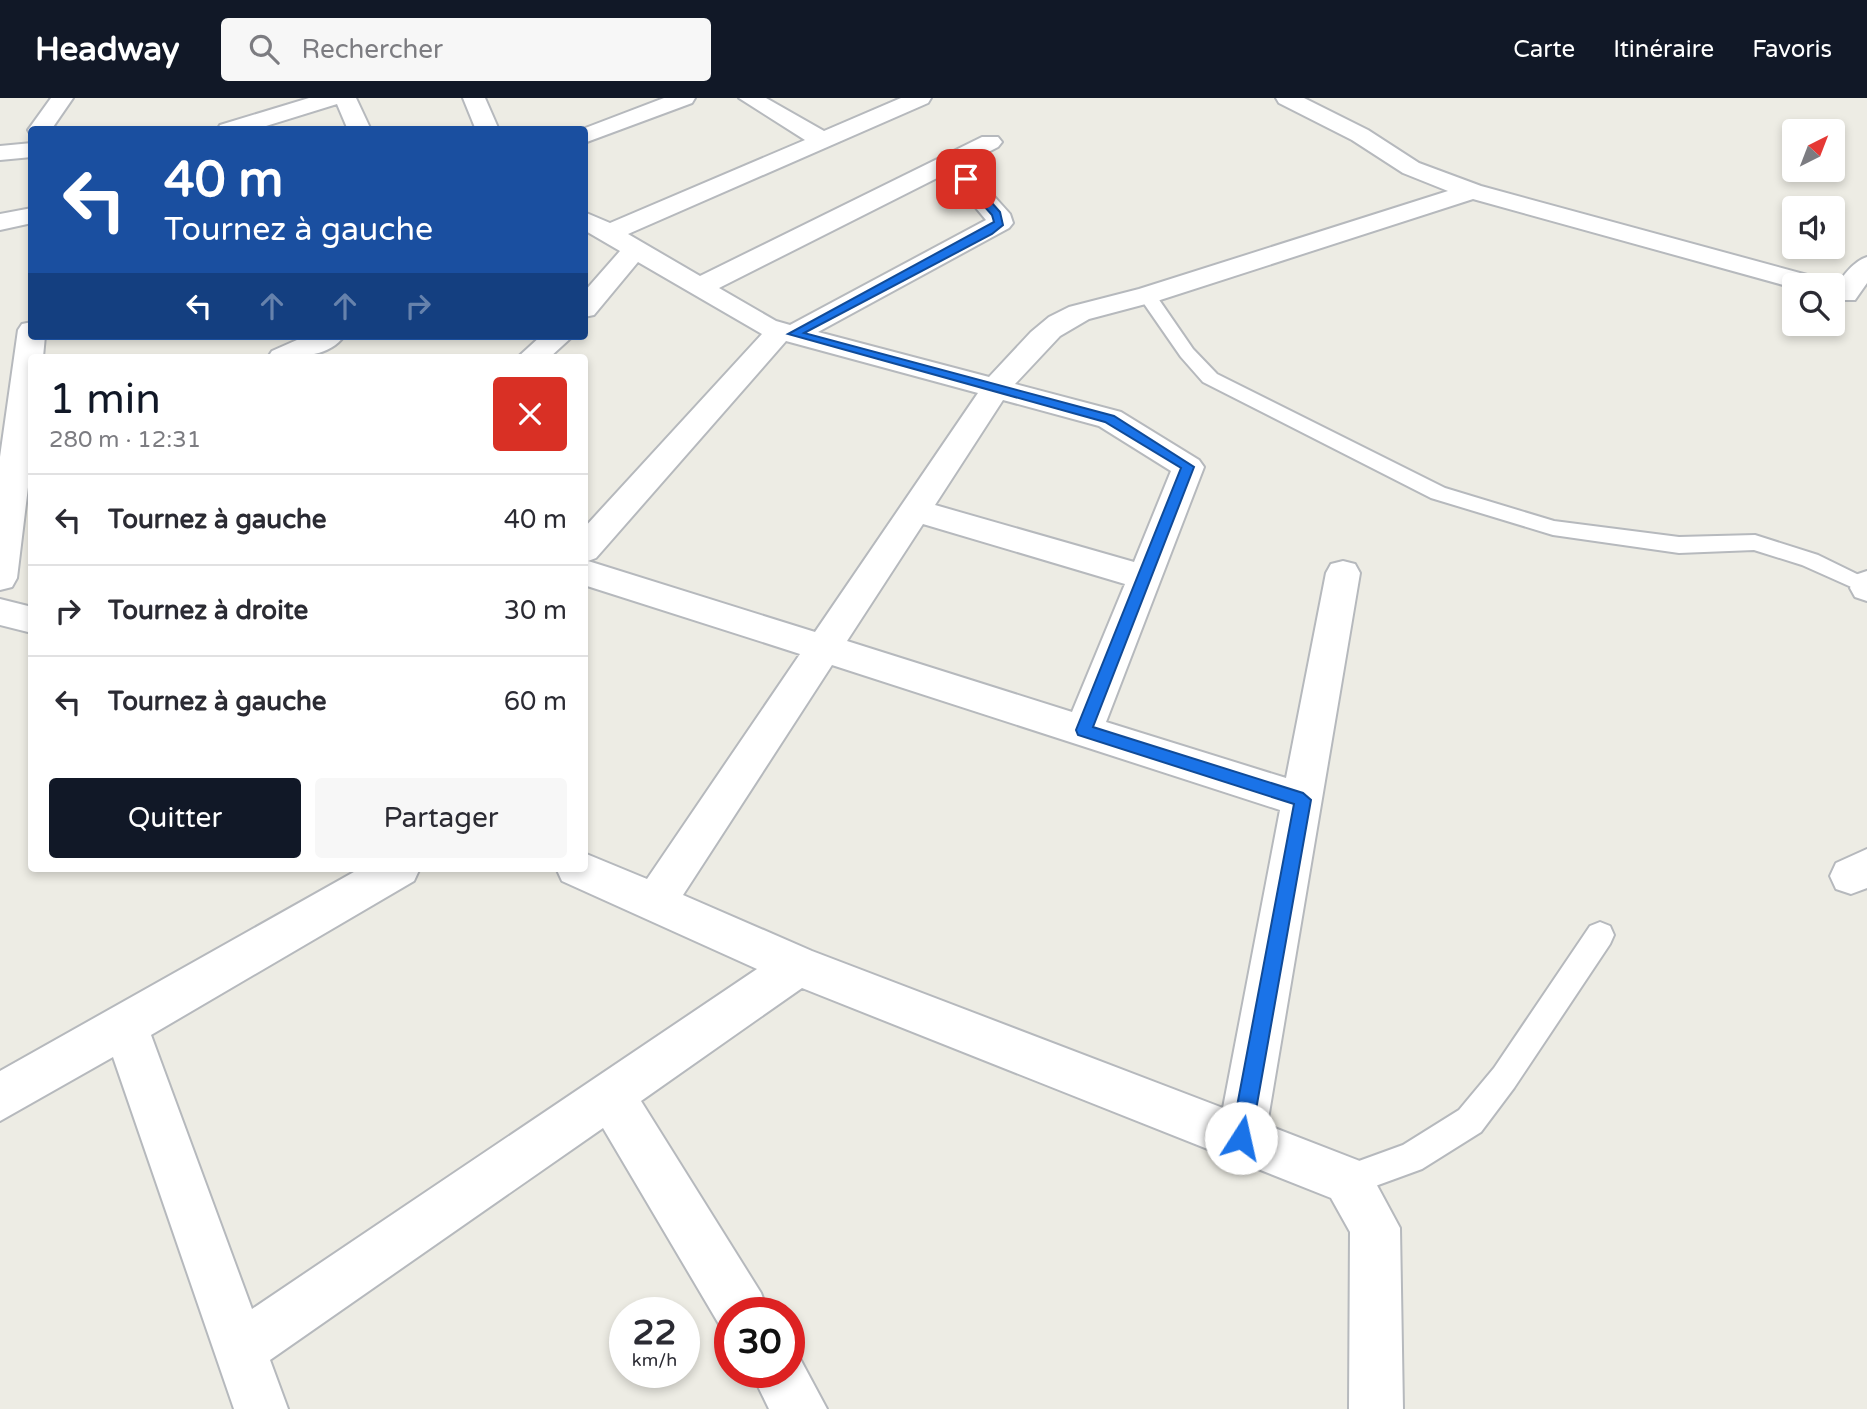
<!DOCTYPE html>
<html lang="fr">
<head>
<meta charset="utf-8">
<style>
  :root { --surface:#fff; --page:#f7f7f7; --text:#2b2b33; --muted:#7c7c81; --line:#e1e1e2; --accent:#111827 }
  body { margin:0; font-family:"Varela Round",sans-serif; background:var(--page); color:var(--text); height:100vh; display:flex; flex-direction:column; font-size:26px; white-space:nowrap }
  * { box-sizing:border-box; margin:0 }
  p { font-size:23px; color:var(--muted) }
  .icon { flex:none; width:38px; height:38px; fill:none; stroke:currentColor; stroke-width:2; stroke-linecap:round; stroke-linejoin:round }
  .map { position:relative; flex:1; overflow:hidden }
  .sheet { position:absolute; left:28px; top:256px; width:560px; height:518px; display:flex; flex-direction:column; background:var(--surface); border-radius:7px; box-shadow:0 4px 10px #0003 }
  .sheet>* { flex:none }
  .banner { position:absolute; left:28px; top:28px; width:560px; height:214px; border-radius:7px; box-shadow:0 4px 10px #0003; background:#1a4fa0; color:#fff; overflow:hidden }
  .needle { width:46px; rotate:42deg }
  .controls { position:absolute; left:1782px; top:21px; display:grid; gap:14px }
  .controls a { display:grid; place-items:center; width:63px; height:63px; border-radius:7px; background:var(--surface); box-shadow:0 4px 10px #0003; font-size:35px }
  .speed { position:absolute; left:609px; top:1199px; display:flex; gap:14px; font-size:35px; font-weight:700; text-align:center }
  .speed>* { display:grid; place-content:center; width:91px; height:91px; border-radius:50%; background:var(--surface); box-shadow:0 4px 10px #0003; line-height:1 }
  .speed small { font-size:18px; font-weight:400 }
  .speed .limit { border:10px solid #d22; background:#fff; color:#111 }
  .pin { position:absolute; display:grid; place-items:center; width:60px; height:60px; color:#fff; margin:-30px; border-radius:14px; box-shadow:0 4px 10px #0006 }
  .me { position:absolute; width:77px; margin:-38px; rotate:10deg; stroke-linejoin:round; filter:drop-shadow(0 0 5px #0008) }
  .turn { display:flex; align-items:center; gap:24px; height:147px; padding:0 21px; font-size:32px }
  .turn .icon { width:91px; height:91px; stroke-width:2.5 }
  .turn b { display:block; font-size:49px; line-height:60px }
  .lanes { display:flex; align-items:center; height:66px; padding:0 21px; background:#0003; justify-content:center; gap:35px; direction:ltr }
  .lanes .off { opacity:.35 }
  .round { display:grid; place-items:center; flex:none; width:74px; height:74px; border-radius:7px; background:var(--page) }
  .overview { display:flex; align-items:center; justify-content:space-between; height:119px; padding:0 21px }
  h1 { font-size:42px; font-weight:600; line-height:52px; color:var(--accent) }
  .primary-button { display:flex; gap:14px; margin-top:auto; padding:14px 21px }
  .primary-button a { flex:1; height:80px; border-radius:7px; background:var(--accent); color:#fff; font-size:28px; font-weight:600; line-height:80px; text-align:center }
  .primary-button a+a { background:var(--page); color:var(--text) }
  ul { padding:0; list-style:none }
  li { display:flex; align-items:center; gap:21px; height:91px; padding:0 21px; border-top:2px solid var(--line) }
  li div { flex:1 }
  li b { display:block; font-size:26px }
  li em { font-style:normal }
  header { display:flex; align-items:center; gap:42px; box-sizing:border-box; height:98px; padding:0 35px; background:var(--accent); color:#fff }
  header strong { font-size:33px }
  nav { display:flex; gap:38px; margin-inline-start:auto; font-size:24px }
  .search { width:490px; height:63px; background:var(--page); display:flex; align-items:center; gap:18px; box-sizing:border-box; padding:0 24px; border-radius:7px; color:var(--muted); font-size:26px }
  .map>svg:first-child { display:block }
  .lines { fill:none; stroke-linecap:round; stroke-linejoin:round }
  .service-casing { stroke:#b6b9bd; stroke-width:4 }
  .minor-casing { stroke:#b6b9bd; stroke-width:4 }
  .service { fill:#fff; fill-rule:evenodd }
  .minor { fill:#fff; fill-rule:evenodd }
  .route { fill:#1a73e8; stroke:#114b97; stroke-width:2 }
</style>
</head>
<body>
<header>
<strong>Headway</strong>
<div class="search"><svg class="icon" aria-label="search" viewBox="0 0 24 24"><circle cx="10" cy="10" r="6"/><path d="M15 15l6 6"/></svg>Rechercher</div>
<nav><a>Carte</a><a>Itinéraire</a><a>Favoris</a></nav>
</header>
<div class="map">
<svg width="1867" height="1311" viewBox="0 0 1867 1311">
  <rect width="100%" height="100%" fill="#edece4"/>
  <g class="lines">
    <defs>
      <path id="service" d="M 1147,192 L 1153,193 L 1193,251 L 1217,276 L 1445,390 L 1554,423 L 1679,439 L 1755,437 L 1818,457 L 1867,481 L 1867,496 L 1802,467 L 1754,452 L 1679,455 L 1553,437 L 1431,400 L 1203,284 L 1181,259 L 1138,197 Z
        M 1600,824 L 1610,828 L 1614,837 L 1610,846 L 1514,990 L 1481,1034 L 1422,1071 L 1348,1098 L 1337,1093 L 1332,1082 L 1337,1071 L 1403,1047 L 1459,1012 L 1494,970 L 1590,828 Z"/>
      <path id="minor" d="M 51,0 L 73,0 L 51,32 L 32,32 L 31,37 L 28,32 Z
        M 309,0 L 356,0 L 371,32 L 348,32 L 337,6 L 253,32 L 217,32 L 220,27 Z
        M 463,0 L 485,0 L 499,32 L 476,32 Z
        M 664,0 L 695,0 L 692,5 L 584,45 L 584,32 L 580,32 Z
        M 739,0 L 766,0 L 824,33 L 901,0 L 931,0 L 928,5 L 628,136 L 700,178 L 982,39 L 998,39 L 1002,44 L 998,49 L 965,66 L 1010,116 L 1013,125 L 1009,130 L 818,234 L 989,279 L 1031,234 L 1049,219 L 1069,209 L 1139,191 L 1448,93 L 1403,75 L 1352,42 L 1279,5 L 1276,0 L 1304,0 L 1368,32 L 1419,65 L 1481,88 L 1822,181 L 1826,187 L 1794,187 L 1794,190 L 1473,101 L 1157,203 L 1089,221 L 1060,238 L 1015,286 L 1121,314 L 1199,362 L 1204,369 L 1106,624 L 1286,680 L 1326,475 L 1331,466 L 1343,463 L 1355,466 L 1360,475 L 1267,1027 L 1365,1065 L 1400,1130 L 1403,1311 L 1349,1311 L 1350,1134 L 1331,1100 L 802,890 L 641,1003 L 761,1195 L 768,1214 L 730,1214 L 730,1235 L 723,1233 L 603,1030 L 270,1262 L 288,1311 L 234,1311 L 113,959 L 0,1023 L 0,973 L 361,770 L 420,770 L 414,783 L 151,937 L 252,1211 L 757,871 L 562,783 L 556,770 L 584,770 L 584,755 L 647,781 L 800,556 L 584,487 L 584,430 L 762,236 L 638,164 L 594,217 L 584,219 L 584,194 L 620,153 L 584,132 L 584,114 L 610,125 L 805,42 ZM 947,75 L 986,122 L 790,227 L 776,223 L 719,190 ZM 786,243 L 978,295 L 815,534 L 588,463 L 596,460 ZM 1003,302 L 1099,328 L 1171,373 L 1134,464 L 935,407 ZM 923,426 L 1125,486 L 1072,614 L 847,543 ZM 832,567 L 1280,712 L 1223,1010 L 812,853 L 683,797 Z
        M 32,45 L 32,59 L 0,62 L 0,48 Z
        M 32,110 L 32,125 L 0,132 L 0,116 Z
        M 1867,159 L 1867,185 L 1855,202 L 1835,202 L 1832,197 C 1838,183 1853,163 1867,159 Z
        M 32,224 L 32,238 L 45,238 L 43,259 L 32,259 L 32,356 L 17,480 L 12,489 L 0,492 L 0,359 L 18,232 L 22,226 Z
        M 306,238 L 344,238 C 328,261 292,259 268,259 L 272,253 Z
        M 541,238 L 573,238 L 550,259 L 518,259 Z
        M 1867,473 L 1867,503 L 1855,499 L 1850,490 L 1855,477 Z
        M 0,501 L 32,509 L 32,535 L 0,527 Z
        M 1867,751 L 1867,790 L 1851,796 L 1836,791 L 1830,778 L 1836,765 Z
        M 789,1252 L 797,1255 L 827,1311 L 769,1311 L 751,1274 L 789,1274 Z"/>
    </defs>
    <!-- service casing -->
    <use href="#service" class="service-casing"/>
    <!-- minor casing -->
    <use href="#minor" class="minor-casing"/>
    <!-- service -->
    <use href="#service" class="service"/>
    <!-- minor -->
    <use href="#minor" class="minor"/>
  </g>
  <!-- route -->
  <path class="route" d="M 962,79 L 969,79 L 1000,114 L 1003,127 L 992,136 L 804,235 L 1114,318 L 1194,369 L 1093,629 L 1303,695 L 1311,702 L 1251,1040 L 1248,1047 L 1241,1050 L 1234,1047 L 1231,1040 L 1294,706 L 1078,637 L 1076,632 L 1181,370 L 1105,324 L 788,236 L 994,124 L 992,117 L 962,83 Z"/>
</svg>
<div class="controls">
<a><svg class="needle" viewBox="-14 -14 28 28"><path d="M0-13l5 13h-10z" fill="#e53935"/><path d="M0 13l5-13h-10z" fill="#7c7c81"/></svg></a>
<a><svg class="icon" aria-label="sound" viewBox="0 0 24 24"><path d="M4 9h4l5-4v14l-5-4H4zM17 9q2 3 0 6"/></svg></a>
<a><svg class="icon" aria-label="search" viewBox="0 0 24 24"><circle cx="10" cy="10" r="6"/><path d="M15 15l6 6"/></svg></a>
</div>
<div class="speed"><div>22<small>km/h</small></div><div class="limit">30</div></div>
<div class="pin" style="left:966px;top:81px;background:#d93025"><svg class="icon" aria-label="arrive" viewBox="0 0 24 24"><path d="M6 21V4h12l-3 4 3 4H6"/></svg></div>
<svg class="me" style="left:1241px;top:1040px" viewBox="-20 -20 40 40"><circle r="19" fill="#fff"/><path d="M0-13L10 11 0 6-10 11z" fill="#1a73e8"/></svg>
<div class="banner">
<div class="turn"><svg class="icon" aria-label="left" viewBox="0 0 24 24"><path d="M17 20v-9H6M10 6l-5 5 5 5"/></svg><div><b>40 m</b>Tournez à gauche</div></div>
<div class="lanes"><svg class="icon" aria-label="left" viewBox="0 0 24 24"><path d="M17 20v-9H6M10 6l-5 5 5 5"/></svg><svg class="icon off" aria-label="ahead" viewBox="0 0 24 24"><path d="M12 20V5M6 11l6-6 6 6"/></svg><svg class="icon off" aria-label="ahead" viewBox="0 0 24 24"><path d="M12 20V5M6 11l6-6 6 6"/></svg><svg class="icon off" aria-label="right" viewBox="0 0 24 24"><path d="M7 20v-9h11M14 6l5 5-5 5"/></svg></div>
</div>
<section class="sheet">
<div class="overview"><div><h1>1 min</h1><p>280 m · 12:31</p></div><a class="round" style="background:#d93025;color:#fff"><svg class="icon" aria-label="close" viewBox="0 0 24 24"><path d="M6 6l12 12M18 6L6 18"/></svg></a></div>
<ul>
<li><svg class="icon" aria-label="left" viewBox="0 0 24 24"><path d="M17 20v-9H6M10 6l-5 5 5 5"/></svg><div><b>Tournez à gauche</b></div><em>40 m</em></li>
<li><svg class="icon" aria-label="right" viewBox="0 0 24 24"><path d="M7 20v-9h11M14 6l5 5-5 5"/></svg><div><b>Tournez à droite</b></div><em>30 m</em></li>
<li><svg class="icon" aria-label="left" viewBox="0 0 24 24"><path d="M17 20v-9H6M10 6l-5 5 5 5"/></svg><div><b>Tournez à gauche</b></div><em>60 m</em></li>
</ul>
<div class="primary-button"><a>Quitter</a><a>Partager</a></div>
</section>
</div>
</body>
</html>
